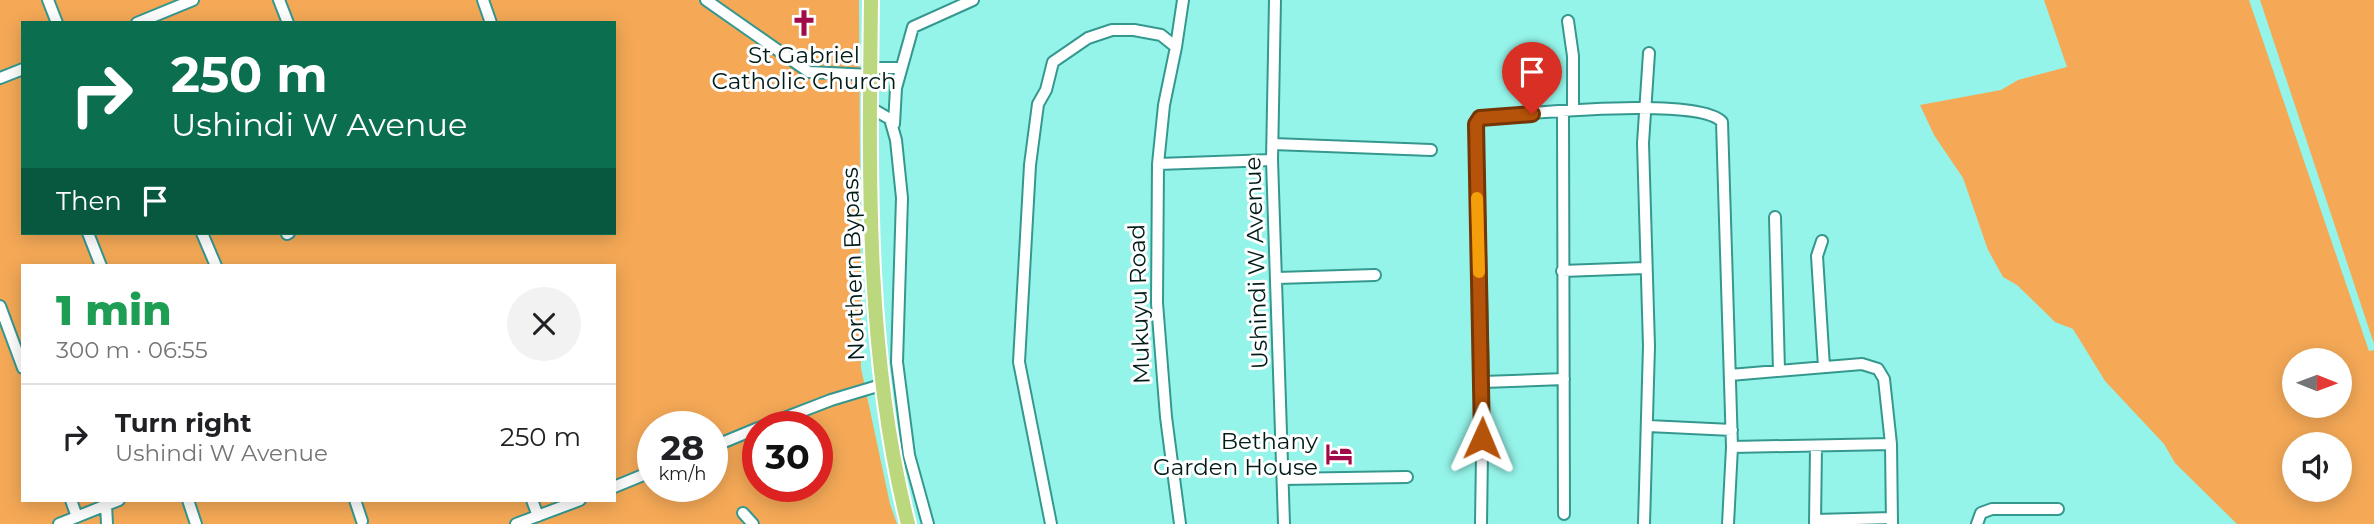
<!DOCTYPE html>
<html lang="en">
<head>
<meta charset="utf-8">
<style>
  :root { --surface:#fff; --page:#f2f2f2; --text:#202124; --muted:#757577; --line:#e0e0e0 }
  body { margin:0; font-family:Montserrat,sans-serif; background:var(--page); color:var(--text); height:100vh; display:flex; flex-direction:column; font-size:26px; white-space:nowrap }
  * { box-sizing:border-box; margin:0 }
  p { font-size:23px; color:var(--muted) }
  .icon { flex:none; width:38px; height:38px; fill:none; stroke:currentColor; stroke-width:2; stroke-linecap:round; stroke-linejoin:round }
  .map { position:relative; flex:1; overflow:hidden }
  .side { position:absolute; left:21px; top:264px; width:595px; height:238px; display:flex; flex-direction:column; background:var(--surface); border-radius:0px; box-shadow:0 4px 18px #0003 }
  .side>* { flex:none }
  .hud { position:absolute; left:21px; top:21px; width:595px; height:214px; border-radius:0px; box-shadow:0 4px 18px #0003; background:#0b6e4f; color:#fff; overflow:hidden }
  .needle { width:46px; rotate:91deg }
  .tools { position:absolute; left:2282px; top:348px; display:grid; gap:14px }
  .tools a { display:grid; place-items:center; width:70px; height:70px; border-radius:50%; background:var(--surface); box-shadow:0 4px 18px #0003; font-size:35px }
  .speed { position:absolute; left:637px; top:411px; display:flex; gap:14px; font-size:35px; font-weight:700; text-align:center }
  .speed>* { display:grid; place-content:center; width:91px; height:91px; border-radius:50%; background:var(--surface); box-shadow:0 4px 18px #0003; line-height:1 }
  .speed small { font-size:18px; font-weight:400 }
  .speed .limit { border:10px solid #d22; background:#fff; color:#111 }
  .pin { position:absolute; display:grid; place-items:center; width:60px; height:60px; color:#fff; margin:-72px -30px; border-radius:50% 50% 50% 0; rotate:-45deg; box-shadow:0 0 7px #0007 }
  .pin .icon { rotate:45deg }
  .me { position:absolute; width:77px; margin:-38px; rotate:1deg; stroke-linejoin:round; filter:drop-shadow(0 0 5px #0008) }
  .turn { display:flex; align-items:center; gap:24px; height:147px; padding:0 35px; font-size:32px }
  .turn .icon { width:91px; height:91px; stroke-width:2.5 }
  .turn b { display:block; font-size:49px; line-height:60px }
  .then { display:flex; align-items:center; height:66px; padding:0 35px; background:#0003; gap:14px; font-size:26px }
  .round { display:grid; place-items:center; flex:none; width:74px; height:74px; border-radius:37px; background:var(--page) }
  .head { display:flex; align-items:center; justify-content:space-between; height:119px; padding:0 35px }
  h1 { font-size:42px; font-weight:800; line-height:52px; color:#1e9e55 }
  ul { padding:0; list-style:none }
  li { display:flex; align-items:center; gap:21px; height:105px; padding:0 35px; border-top:2px solid var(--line) }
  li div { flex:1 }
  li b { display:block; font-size:26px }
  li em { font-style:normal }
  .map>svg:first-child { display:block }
  .green { fill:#f5a957; fill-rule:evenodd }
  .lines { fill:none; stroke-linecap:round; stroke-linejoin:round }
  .minor-casing { stroke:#35988f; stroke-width:14 }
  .major-casing { stroke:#fff; stroke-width:18 }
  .minor { stroke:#fff; stroke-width:10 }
  .major { stroke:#bcd87f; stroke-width:14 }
  .route-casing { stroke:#753606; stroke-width:18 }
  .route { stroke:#b45309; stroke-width:12 }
  .slow { stroke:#f59e0b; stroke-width:12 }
  .labels { text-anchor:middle; stroke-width:6; stroke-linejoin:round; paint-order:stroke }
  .poi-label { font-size:23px; fill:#001b18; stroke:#fff }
  .street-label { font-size:23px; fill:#001b18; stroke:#fff }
</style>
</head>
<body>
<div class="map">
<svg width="2374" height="524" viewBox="0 0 2374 524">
  <rect width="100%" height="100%" fill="#95f4e9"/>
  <!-- green -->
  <path class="green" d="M 0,0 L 859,0 L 861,368 L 890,504 L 897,524 L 0,524 ZM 23,23 L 614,23 L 614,233 L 23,233 ZM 23,266 L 614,266 L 614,500 L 23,500 ZM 653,427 L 712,427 L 712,486 L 653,486 ZM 758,427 L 817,427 L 817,486 L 758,486 Z
    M 2044,0 L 2249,0 L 2369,351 L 2374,350 L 2374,524 L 2237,524 L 2175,463 L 2164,444 L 2105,381 L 2073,329 L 2055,322 L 2017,285 L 2003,277 L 1988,250 L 1963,178 L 1934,135 L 1920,105 L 2001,90 L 2018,80 L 2067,67 ZM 2294,360 L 2340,360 L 2340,406 L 2294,406 ZM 2294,444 L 2340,444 L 2340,490 L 2294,490 Z
    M 2260,0 L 2374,0 L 2374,344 Z"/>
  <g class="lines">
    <defs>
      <path id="minor" d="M 48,0 L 57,23
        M 279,0 L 288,23
        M 483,0 L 491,23
        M 706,0 L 809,72 L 871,75
        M 1275,0 L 1272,160 L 1284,524
        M 1568,21 L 1573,56 L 1573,109
        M 137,23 L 193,0
        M 1176,47 L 1183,0
        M 871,68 L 901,68
        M 0,78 L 23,69
        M 871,108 L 890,119 L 896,140 L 902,198 L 897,362 L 909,455 L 928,524
        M 1563,111 L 1564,514
        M 894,124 L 896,88 L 913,27 L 973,0
        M 1273,144 L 1431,150
        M 1158,164 L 1272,160
        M 1775,217 L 1779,371
        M 88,233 L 101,266
        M 202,233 L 216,266
        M 287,234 L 289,233
        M 1822,241 L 1817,256 L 1824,367
        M 1562,271 L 1645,268
        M 1277,278 L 1375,275
        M 0,306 L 23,368
        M 1730,375 L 1862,364 L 1878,369 L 1884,379 L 1891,444
        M 1483,382 L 1564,379
        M 1648,426 L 1732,430
        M 761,427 L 831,400 L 881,385
        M 712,447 L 758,428
        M 1732,447 L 1891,444 L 1892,524
        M 1283,479 L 1407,477
        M 614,487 L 653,471
        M 71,500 L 77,517
        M 188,500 L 196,524
        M 355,500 L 362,521
        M 532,500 L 538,516
        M 106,505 L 107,524
        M 743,513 L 753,524
        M 1815,520 L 1892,518
        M 59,524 L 119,500
        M 516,524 L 580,500
        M 1051,524 L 1019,362 L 1030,165 L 1038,104 L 1046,90 L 1053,62 L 1088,38 L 1112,30 L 1134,30 L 1161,35 L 1176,47 L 1164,105 L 1158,164 L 1157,303 L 1166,417 L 1180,524
        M 1481,524 L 1483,382 L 1477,121 L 1489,116 C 1529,114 1699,96 1722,122 L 1732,447 L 1728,524
        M 1644,524 L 1649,346 L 1643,143 L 1649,53
        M 1815,524 L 1816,447
        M 1977,524 L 1981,513 L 1992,509 L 2058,509"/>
      <path id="major" d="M 871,0 C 869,175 865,353 908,524"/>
    </defs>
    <!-- minor casing -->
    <use href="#minor" class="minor-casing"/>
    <!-- major casing -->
    <use href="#major" class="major-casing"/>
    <!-- minor -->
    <use href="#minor" class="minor"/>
    <!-- major -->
    <use href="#major" class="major"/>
  </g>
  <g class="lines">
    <defs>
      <path id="route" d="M 1482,438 L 1476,124 L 1480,118 L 1532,114"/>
    </defs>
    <!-- route casing -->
    <use href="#route" class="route-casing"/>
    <!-- route -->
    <use href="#route" class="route"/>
    <!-- slow -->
    <path class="slow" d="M 1477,198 L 1479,272"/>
  </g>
  <!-- icons -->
  <defs>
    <symbol id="church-bare" viewBox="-9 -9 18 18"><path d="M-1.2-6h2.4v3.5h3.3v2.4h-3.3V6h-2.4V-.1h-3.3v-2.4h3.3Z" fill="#a20949" stroke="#fff" stroke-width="2.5" paint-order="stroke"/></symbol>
    <symbol id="hotel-bare" viewBox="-9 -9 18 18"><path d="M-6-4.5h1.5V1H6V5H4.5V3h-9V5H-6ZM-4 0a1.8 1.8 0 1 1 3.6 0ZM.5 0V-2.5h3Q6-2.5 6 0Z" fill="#a20949" stroke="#fff" stroke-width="2.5" paint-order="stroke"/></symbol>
  </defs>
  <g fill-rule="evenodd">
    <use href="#church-bare" x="785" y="4" width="38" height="38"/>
    <use href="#hotel-bare" x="1320" y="435" width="38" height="38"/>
  </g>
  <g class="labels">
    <!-- poi labels -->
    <g class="poi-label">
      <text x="804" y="63">St Gabriel<tspan x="804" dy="26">Catholic Church</tspan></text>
      <text x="1318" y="449" text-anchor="end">Bethany<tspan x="1318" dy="26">Garden House</tspan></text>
    </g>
    <!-- street labels -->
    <g class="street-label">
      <text transform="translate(1256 263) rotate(-92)" y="8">Ushindi W Avenue</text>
      <text transform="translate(853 264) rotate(-92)" y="8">Northern Bypass</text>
      <text transform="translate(1139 304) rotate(-92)" y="8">Mukuyu Road</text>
    </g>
  </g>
</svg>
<div class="tools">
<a><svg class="needle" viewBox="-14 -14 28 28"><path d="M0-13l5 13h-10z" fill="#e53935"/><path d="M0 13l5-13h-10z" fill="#757577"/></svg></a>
<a><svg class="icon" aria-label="sound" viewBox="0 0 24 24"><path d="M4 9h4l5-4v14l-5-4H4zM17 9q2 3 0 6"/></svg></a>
</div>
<div class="speed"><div>28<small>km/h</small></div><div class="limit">30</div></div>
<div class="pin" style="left:1532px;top:114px;background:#d93025"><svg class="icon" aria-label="arrive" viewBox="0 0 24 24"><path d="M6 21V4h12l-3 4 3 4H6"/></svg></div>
<svg class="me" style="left:1482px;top:438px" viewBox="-20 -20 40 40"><path d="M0-17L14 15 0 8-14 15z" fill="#b45309" stroke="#fff" stroke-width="4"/></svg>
<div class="hud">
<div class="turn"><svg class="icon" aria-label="right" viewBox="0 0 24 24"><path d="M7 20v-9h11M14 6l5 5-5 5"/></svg><div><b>250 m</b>Ushindi W Avenue</div></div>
<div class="then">Then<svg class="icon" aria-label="arrive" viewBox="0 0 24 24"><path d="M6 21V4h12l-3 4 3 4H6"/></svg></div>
</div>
<section class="side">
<div class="head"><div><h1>1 min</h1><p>300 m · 06:55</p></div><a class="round"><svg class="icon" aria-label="close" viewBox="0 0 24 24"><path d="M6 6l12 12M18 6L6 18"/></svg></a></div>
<ul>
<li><svg class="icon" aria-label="right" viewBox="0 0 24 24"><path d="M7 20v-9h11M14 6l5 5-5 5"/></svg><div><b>Turn right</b><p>Ushindi W Avenue</p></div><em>250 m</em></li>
</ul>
</section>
</div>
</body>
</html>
